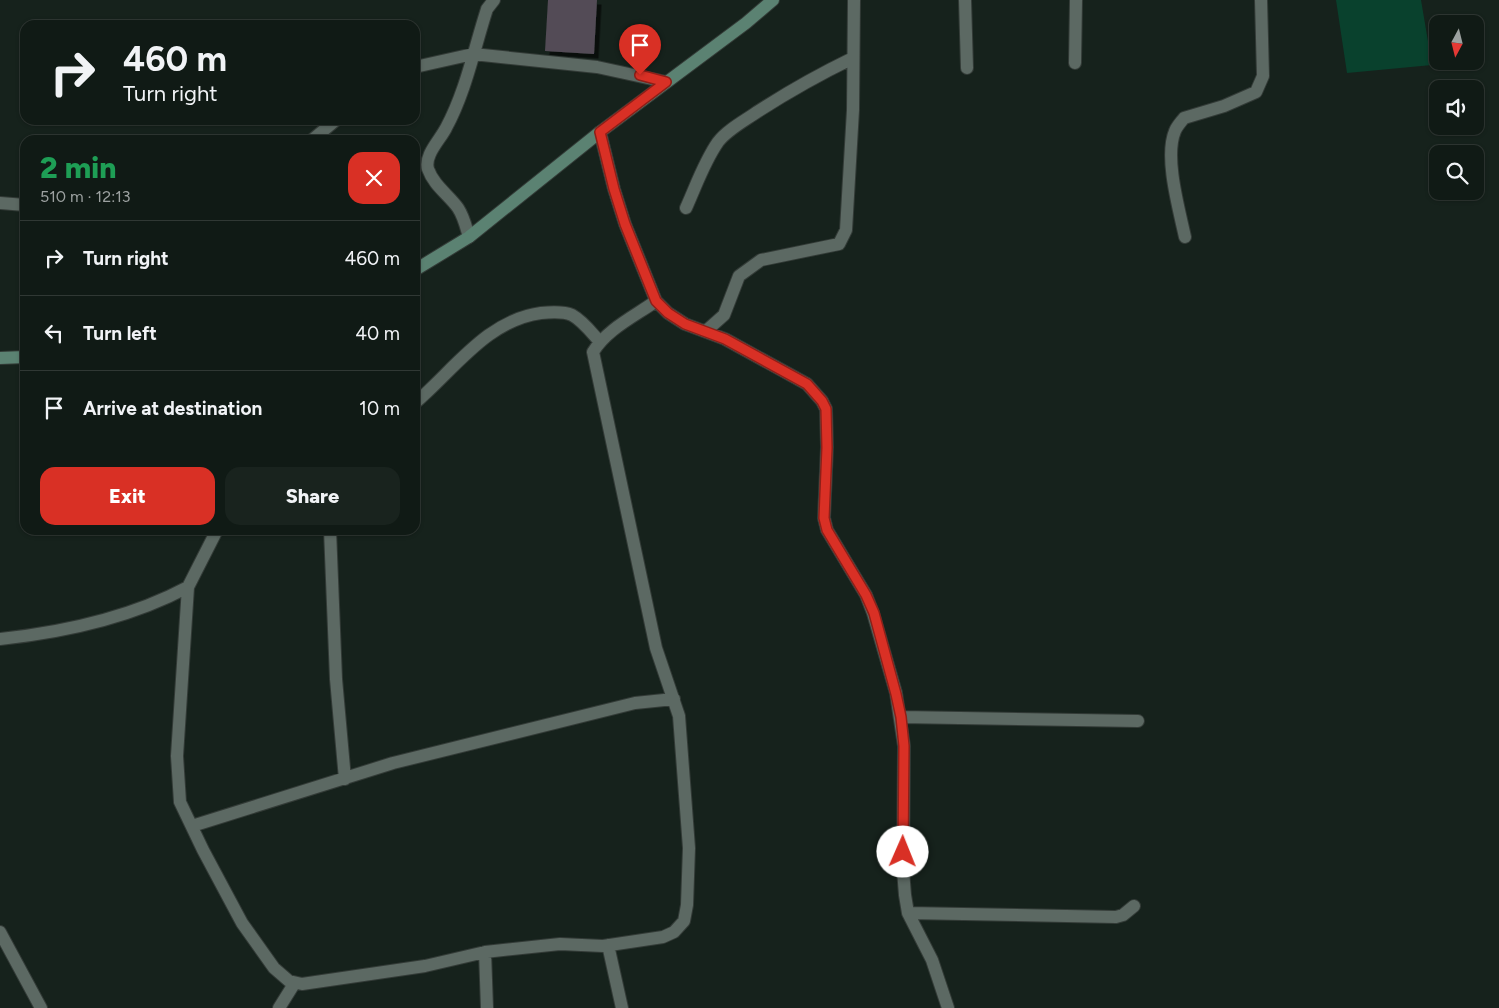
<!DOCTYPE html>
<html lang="en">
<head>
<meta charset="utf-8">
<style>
  :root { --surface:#101a15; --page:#19231e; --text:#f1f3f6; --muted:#9ca1a0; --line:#303834; --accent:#d93025 }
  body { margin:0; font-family:Figtree,sans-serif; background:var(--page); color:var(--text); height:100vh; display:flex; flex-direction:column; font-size:19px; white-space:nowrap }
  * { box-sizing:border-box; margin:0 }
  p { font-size:16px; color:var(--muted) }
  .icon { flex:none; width:28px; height:28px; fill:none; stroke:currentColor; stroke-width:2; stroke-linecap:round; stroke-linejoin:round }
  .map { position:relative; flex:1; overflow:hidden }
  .sheet { position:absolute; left:20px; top:135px; width:400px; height:400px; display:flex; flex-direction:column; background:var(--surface); border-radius:15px; box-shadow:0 1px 4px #0004,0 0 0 1px var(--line) }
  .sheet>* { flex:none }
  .guide { position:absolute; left:20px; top:20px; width:400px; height:105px; border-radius:15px; box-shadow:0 1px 4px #0004,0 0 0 1px var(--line); background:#101a15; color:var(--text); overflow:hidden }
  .needle { width:32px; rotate:187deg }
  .buttons { position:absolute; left:1429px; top:15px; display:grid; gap:10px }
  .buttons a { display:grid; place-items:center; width:55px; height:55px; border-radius:10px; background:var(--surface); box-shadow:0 1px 4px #0004,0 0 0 1px var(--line); font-size:25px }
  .pin { position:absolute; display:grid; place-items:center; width:42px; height:42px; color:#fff; margin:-51px -21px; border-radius:50% 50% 50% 0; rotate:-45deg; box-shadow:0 0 5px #0007 }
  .pin .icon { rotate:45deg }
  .me { position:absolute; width:55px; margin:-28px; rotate:1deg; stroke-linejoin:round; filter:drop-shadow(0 0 4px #0008) }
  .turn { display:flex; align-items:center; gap:18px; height:105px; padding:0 20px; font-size:22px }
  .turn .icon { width:65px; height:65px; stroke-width:2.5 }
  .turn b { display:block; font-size:35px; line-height:42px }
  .round { display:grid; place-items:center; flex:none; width:52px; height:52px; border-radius:15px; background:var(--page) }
  .summary { display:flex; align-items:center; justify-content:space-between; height:85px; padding:0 20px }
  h1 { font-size:30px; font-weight:800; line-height:38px; color:#1e9e55 }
  .primary-button { display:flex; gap:10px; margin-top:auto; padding:10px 20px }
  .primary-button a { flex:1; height:58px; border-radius:15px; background:var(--accent); color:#fff; font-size:20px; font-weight:800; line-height:58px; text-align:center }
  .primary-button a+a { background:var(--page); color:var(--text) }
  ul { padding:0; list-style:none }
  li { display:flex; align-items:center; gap:15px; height:75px; padding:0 20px; border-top:1px solid var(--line) }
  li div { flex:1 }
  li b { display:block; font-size:19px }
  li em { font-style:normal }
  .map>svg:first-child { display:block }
  .pitch { fill:#09412d }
  .building { fill:#534c56; filter:url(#shadow) }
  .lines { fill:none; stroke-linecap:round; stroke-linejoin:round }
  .minor-casing { stroke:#333b37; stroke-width:14 }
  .secondary-casing { stroke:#333b37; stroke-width:14 }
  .minor { stroke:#5c6963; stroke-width:12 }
  .secondary { stroke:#5b8272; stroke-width:12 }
  .route-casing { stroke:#8d1f18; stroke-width:12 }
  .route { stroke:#d93025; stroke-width:9 }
</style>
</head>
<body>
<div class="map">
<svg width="1499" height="1008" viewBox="0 0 1499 1008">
  <defs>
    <filter id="shadow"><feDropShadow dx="4.5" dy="4.5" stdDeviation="0" flood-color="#0009"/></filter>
  </defs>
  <rect width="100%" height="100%" fill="#16221c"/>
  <!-- pitch -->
  <path class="pitch" d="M 1336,0 L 1421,0 L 1432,65 L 1347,73 Z"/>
  <!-- building -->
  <path class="building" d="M 548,0 L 597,0 L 594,54 L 545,51 Z"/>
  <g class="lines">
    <defs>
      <path id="minor" d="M 965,0 L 967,68
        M 1075,63 L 1076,0
        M 415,67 L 473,54 L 597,67 L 666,82
        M 600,132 L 614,189 L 625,224 L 656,301 L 668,313 L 685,324 L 725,339 L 807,384 L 822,401 L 826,409 L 827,447 L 824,518 L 827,530 L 866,595 L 873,613 L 896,693 L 904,746 L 903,870 L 905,895 L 908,913 L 932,960 L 948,1008
        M 312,140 L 336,120
        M 0,203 L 25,205
        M 686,208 C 696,186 704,162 718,142 C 727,130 744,121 757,112 C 788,92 820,74 853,58
        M 469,237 C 466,227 464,217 458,208 C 449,195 434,186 428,169 C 424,155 440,140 446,128 C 466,91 474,49 487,9 L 494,0
        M 1185,237 C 1179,209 1164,157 1175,131 C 1177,126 1181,122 1184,118 L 1224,106 L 1256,92 L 1263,76 L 1261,0
        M 706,331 L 724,315 L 739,276 L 761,260 L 839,244 L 846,230 L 853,110 L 854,0
        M 415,403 C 454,370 487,320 541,313 C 551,312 563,311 572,315 C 583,321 591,332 599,341
        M 217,530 L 188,587 L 177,756 L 180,802 L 203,850 L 242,923 L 274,968 L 289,981 L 302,984 L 425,966 L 485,952 L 560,944 L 603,946 L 663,937 L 674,932 L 684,921 L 687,905 L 689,848 L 679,716 L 656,648 L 593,352 C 607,329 635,316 656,301
        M 330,530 L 336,679 L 345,779
        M 0,639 C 66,632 130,618 188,587
        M 901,717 L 1138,721
        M 192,826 L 393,763 L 635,703 L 674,699
        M 908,913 L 1116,917 L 1123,915 L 1134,906
        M 0,932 L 41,1008
        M 608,945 L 622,1008
        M 485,952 L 487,1008
        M 279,1008 L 294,984"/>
      <path id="secondary" d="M 415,270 L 469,237 L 600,132 L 746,23 L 773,0
        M 0,358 L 25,357"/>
    </defs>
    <!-- minor casing -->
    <use href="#minor" class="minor-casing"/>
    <!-- secondary casing -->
    <use href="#secondary" class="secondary-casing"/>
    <!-- minor -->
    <use href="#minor" class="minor"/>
    <!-- secondary -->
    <use href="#secondary" class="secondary"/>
  </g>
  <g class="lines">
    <defs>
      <path id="route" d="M 640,75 L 666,82 L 600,132 L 614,189 L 625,224 L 656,301 L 668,313 L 685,324 L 725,339 L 807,384 L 822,401 L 826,409 L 827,448 L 824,518 L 827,530 L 866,595 L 874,613 L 896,694 L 901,717 L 904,746 L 903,852"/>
    </defs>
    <!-- route casing -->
    <use href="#route" class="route-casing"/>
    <!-- route -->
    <use href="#route" class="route"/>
  </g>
</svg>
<div class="buttons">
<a><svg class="needle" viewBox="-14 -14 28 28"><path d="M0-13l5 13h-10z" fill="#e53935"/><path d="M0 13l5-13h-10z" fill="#9ca1a0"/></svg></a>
<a><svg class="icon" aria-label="sound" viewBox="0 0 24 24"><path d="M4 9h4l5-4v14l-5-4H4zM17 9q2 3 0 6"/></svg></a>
<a><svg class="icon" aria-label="search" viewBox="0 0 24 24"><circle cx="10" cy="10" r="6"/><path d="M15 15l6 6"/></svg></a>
</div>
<div class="pin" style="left:640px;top:75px;background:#d93025"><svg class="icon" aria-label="arrive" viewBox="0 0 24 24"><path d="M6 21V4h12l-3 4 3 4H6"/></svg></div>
<svg class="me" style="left:903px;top:852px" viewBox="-20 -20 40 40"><circle r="19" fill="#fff"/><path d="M0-13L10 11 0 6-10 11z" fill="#d93025"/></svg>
<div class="guide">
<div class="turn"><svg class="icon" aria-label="right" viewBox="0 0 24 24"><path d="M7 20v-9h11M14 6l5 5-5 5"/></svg><div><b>460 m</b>Turn right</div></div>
</div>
<section class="sheet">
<div class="summary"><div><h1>2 min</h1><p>510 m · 12:13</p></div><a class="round" style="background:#d93025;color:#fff"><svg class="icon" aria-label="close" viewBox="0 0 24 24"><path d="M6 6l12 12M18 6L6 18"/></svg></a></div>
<ul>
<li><svg class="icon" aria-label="right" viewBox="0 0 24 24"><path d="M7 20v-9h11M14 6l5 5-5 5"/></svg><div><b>Turn right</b></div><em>460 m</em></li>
<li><svg class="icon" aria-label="left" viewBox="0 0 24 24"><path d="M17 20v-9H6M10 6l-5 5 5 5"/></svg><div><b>Turn left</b></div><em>40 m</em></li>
<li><svg class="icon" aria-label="arrive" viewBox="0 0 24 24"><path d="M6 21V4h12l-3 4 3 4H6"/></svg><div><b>Arrive at destination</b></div><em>10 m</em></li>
</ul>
<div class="primary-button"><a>Exit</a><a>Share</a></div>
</section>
</div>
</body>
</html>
